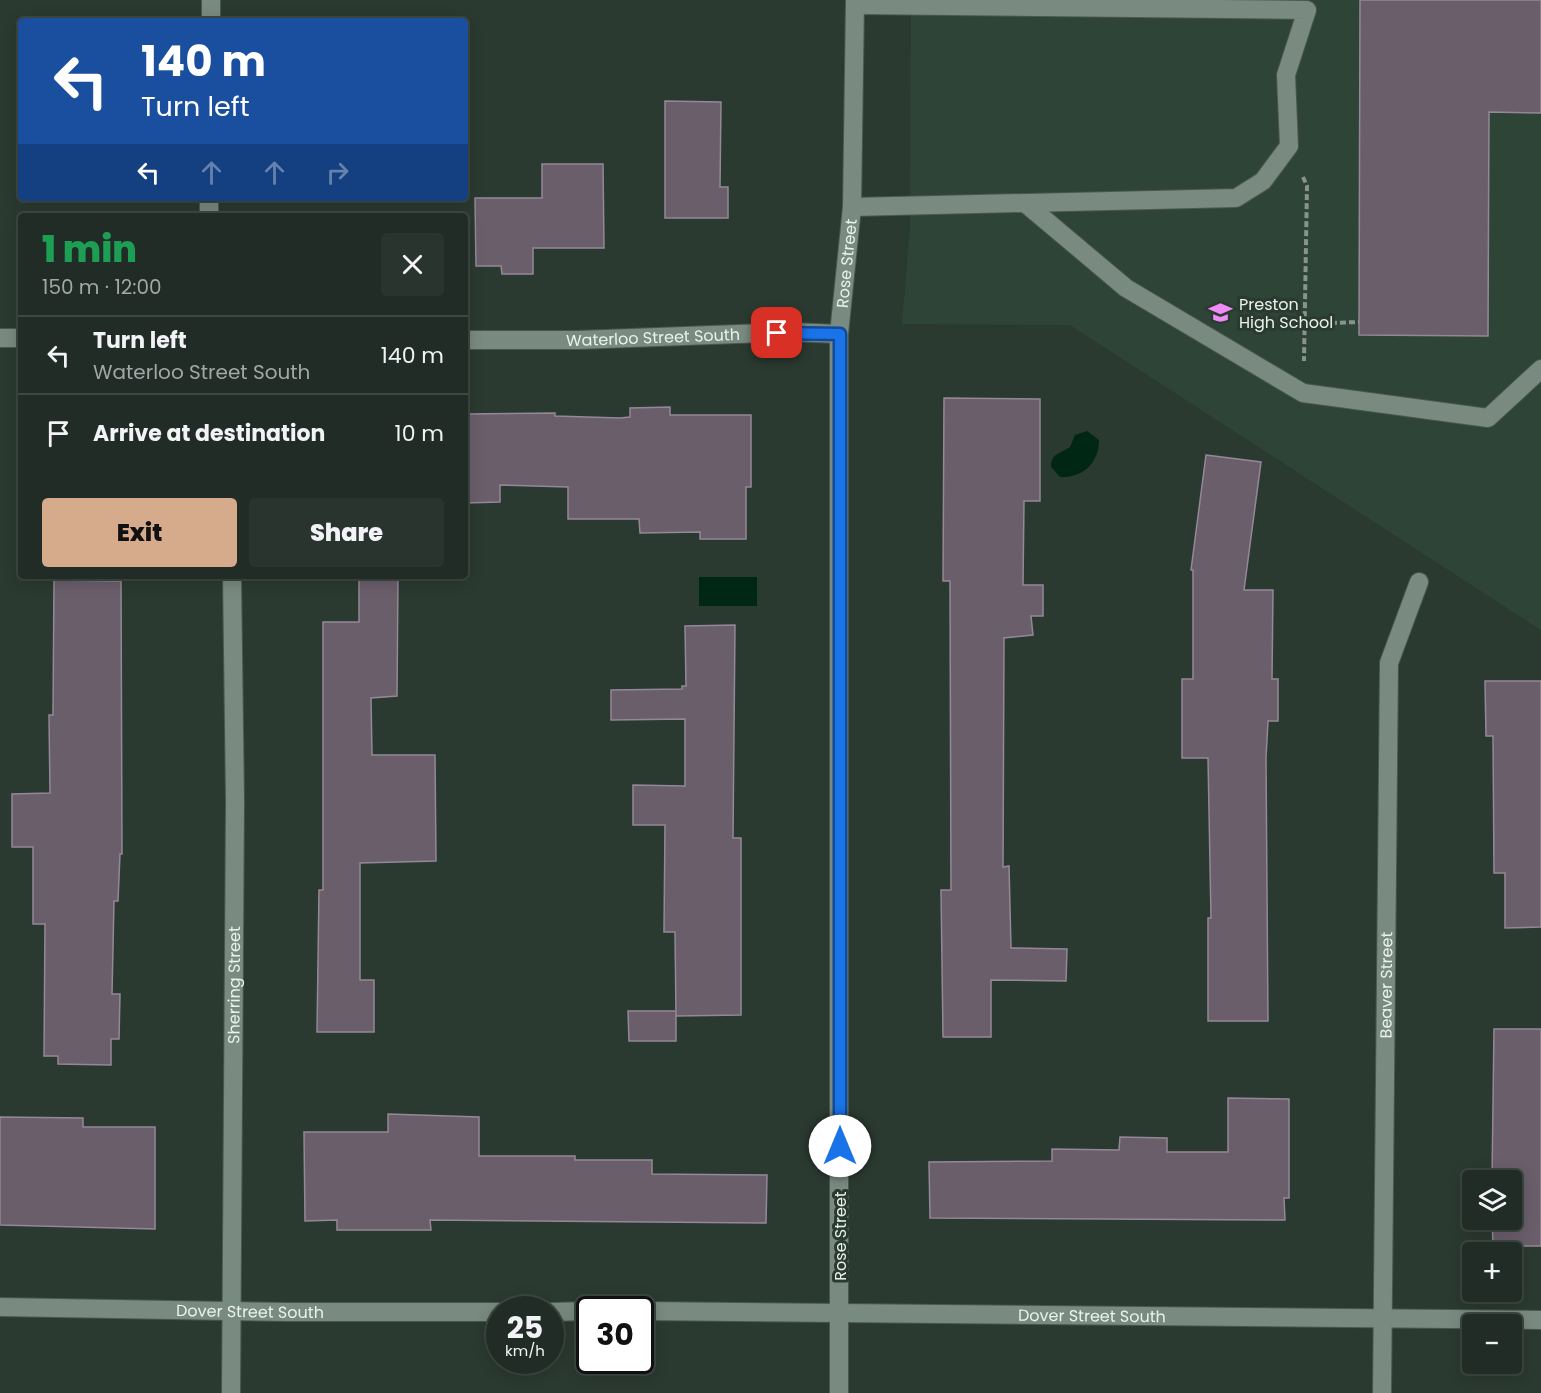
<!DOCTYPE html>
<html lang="en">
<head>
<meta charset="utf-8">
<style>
  :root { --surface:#202c25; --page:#28342d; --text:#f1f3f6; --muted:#a2a7a7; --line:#3d4842; --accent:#d6ab8b }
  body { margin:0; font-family:Poppins,sans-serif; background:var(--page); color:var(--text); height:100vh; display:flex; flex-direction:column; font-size:22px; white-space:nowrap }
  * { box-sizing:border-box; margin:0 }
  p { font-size:20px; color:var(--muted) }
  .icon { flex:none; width:33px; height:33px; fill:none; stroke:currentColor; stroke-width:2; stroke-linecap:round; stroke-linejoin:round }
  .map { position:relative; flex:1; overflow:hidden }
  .details { position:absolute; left:18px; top:213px; width:450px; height:366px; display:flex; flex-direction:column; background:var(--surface); border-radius:6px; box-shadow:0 3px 15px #0003,0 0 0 2px var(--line) }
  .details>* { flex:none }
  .top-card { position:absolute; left:18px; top:18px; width:450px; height:183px; border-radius:6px; box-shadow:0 3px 15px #0003,0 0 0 2px var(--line); background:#1a4fa0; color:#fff; overflow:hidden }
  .controls { position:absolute; left:1462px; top:1170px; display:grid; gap:12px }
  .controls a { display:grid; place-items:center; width:60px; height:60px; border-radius:6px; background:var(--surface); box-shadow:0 3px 15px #0003,0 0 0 2px var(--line); font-size:30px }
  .speed { position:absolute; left:486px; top:1296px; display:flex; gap:12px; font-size:30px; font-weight:700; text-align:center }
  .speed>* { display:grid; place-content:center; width:78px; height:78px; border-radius:50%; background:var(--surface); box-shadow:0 3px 15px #0003,0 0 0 2px var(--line); line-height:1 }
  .speed small { font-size:15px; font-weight:400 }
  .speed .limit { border:3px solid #111; border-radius:9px; background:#fff; color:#111 }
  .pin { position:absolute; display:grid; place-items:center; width:51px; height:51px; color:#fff; margin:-26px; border-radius:12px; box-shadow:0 3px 9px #0006 }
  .me { position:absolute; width:66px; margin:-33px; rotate:0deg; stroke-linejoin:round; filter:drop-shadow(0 0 4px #0008) }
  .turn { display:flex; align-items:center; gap:21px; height:126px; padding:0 24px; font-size:27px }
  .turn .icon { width:78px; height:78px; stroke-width:2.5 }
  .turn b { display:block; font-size:42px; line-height:51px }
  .lanes { display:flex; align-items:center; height:57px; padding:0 24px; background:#0003; justify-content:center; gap:30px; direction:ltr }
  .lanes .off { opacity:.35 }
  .round { display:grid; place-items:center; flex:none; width:63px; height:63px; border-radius:6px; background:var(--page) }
  .overview { display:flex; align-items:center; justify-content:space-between; height:102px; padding:0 24px }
  h1 { font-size:36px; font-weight:800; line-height:45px; color:#1e9e55 }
  .primary-button { display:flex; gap:12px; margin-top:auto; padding:12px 24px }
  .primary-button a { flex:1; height:69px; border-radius:6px; background:var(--accent); color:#111; font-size:24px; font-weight:800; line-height:69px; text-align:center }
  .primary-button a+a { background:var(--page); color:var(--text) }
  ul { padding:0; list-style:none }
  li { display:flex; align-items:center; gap:18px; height:78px; padding:0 24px; border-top:2px solid var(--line) }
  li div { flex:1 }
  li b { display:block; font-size:22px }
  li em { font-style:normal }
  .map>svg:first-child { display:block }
  .built { fill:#2e4437 }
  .water { fill:#002714 }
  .building { fill:#6b5e6b; stroke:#958896; stroke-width:1.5 }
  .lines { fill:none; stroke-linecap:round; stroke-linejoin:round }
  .minor-casing { stroke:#4a5750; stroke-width:20 }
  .path { stroke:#87938c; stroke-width:4; stroke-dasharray:6 3; stroke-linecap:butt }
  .minor { stroke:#798a80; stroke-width:18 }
  .route-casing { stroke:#114b97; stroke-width:15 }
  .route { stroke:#1a73e8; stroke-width:10 }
  .labels { text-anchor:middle; stroke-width:6; stroke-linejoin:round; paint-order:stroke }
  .street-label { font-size:16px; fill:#e8f2ec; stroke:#2b3a31 }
  .poi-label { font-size:16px; fill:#e8f2ec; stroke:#2b3a31; text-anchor:start }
</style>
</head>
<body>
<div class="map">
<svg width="1541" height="1393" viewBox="0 0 1541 1393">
  <rect width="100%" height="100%" fill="#2b3a31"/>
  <!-- built -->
  <path class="built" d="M 911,0 L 1541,0 L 1541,630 L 1070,325 L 902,324 L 910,227 Z"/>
  <!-- water -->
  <path class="water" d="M 1087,431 L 1099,440 C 1099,464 1082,478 1060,477 L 1051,467 C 1051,453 1060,454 1070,447 L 1075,435 Z
    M 699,577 L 757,577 L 757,606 L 699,606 Z"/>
  <!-- building -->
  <path class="building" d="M 1360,0 L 1541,0 L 1541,113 L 1489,112 L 1488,336 L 1359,335 Z
    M 665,101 L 721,102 L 720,187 L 728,187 L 728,218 L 665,218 Z
    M 542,164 L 603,164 L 604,248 L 533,248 L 533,274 L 502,274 L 501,266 L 476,266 L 475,198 L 542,198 Z
    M 944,398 L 1040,399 L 1040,501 L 1024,501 L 1023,585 L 1043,585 L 1043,616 L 1031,616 L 1033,635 L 1004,638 L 1003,867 L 1009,866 L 1011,948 L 1067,949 L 1066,981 L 991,980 L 991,1037 L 943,1037 L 941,890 L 951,890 L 950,581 L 943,581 Z
    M 670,407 L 670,415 L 751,415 L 751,487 L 746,487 L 746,539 L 700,539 L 700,532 L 640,533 L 639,519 L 568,519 L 568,487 L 500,485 L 500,502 L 465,503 L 465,414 L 555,413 L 555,416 L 620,418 L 630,417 L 630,408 Z
    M 1206,455 L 1261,462 L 1244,590 L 1273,590 L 1272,679 L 1278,679 L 1278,721 L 1268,721 L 1266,758 L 1268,1021 L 1208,1021 L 1208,918 L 1211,918 L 1208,758 L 1182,758 L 1182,679 L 1193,679 L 1193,570 L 1191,570 Z
    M 359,576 L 398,576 L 397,696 L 371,698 L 372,755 L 435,755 L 436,861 L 360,863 L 360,980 L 374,980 L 374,1032 L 317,1032 L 319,890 L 323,890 L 323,622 L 359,622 Z
    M 54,580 L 121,581 L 122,854 L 120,854 L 118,901 L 114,901 L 112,994 L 120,994 L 119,1039 L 111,1039 L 111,1065 L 58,1064 L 58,1056 L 44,1056 L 45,924 L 33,924 L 33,847 L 12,847 L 12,794 L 50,793 L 49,715 L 53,715 Z
    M 735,625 L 733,838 L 741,838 L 741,1015 L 676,1016 L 675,932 L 664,932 L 665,825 L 633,825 L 633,785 L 685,786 L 685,719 L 611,720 L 611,690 L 682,689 L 682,686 L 686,686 L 685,626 Z
    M 1485,681 L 1541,681 L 1541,927 L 1505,928 L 1505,873 L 1494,873 L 1493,736 L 1486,736 Z
    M 628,1011 L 676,1011 L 676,1041 L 629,1041 Z
    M 1494,1029 L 1541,1029 L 1541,1246 L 1493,1246 L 1492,1220 L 1512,1220 L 1512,1180 L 1492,1180 Z
    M 1228,1098 L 1289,1099 L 1289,1198 L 1284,1198 L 1285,1220 L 930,1218 L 929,1162 L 1052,1161 L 1052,1149 L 1119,1150 L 1120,1137 L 1167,1138 L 1167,1152 L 1228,1152 Z
    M 388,1114 L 479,1117 L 479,1156 L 575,1156 L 575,1160 L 652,1160 L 652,1174 L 767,1175 L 766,1223 L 430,1220 L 431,1230 L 337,1230 L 337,1220 L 305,1221 L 304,1132 L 388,1132 Z
    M 0,1117 L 83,1118 L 83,1127 L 155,1127 L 155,1229 L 0,1225 Z"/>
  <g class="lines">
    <defs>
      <g id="minor">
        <path d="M 211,21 L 211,0"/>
        <path d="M 1025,203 L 1126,288 L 1303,393 L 1488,418 L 1541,369"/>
        <path d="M 852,207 L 1236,198 L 1263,181 L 1289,146 L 1286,75 L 1307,10 L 855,5"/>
        <path d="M 209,216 L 209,198"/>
        <path d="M 0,338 L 21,338"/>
        <path id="s1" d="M 465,340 L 578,340 L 793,332 L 839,334"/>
        <path id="s2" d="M 0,1307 L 289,1312 L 500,1312"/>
        <path id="s3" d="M 640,1311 L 1541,1320"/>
        <path d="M 550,1312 L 590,1311"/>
        <path id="s4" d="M 231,1393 L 235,801 L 232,576"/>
        <path id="s5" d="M 839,1393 L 839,334 L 852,207 L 855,0"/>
        <path id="s6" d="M 1382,1393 L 1389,663 L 1419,582"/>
      </g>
    </defs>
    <!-- minor casing -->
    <use href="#minor" class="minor-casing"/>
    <!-- path -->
    <path class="path" d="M 1303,177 L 1307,186 L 1304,361
      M 1304,324 L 1359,322"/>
    <!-- minor -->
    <use href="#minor" class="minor"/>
  </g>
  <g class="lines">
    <defs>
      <path id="route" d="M 777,333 L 840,334 L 840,1146"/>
    </defs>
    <!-- route casing -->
    <use href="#route" class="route-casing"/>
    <!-- route -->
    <use href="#route" class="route"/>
  </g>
  <!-- icons -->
  <defs>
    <symbol id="school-bare" viewBox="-9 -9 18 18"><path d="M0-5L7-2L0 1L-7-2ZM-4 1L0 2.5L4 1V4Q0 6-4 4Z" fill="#ef8bf7" stroke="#2b3a31" stroke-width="2.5" paint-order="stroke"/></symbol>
  </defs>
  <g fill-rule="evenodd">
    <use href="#school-bare" x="1204" y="296" width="33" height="33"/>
  </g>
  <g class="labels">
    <!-- street labels -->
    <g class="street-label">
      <text dy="6" stroke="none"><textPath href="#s5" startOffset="1130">Rose Street</textPath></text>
      <text dy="6" stroke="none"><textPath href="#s1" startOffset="188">Waterloo Street South</textPath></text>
      <text dy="6" stroke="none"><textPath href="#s4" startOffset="408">Sherring Street</textPath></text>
      <text dy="6" stroke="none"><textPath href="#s6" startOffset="408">Beaver Street</textPath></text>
      <text transform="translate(840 1236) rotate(-90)" y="6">Rose Street</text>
      <text dy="6" stroke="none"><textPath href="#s2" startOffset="250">Dover Street South</textPath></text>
      <text dy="6" stroke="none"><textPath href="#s3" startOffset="452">Dover Street South</textPath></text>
    </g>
    <!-- poi labels -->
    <g class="poi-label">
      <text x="1239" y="310">Preston<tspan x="1239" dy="18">High School</tspan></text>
    </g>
  </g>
</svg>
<div class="controls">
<a><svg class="icon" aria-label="layers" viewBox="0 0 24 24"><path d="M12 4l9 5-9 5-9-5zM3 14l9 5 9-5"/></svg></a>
<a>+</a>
<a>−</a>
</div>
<div class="speed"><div>25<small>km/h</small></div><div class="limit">30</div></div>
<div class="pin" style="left:777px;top:333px;background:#d93025"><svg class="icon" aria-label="arrive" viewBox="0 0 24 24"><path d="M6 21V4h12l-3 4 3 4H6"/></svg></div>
<svg class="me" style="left:840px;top:1146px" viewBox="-20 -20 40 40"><circle r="19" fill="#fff"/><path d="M0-13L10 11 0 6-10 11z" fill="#1a73e8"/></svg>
<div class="top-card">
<div class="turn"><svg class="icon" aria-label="left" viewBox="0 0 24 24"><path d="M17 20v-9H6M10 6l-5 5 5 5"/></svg><div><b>140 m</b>Turn left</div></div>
<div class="lanes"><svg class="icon" aria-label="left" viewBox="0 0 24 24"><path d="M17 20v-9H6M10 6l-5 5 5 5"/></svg><svg class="icon off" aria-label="ahead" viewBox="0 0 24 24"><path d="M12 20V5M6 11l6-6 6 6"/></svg><svg class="icon off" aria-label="ahead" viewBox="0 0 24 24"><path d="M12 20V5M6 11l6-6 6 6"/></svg><svg class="icon off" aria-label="right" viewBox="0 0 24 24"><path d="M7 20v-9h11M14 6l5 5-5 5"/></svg></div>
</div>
<section class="details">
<div class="overview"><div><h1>1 min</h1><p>150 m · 12:00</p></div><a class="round"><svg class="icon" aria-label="close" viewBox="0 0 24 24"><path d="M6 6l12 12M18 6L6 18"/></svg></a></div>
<ul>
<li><svg class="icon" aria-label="left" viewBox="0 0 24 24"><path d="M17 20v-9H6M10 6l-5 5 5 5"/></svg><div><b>Turn left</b><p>Waterloo Street South</p></div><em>140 m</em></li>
<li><svg class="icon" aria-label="arrive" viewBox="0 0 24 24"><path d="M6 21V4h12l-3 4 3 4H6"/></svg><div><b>Arrive at destination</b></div><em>10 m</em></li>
</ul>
<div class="primary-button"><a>Exit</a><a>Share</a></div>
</section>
</div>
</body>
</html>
